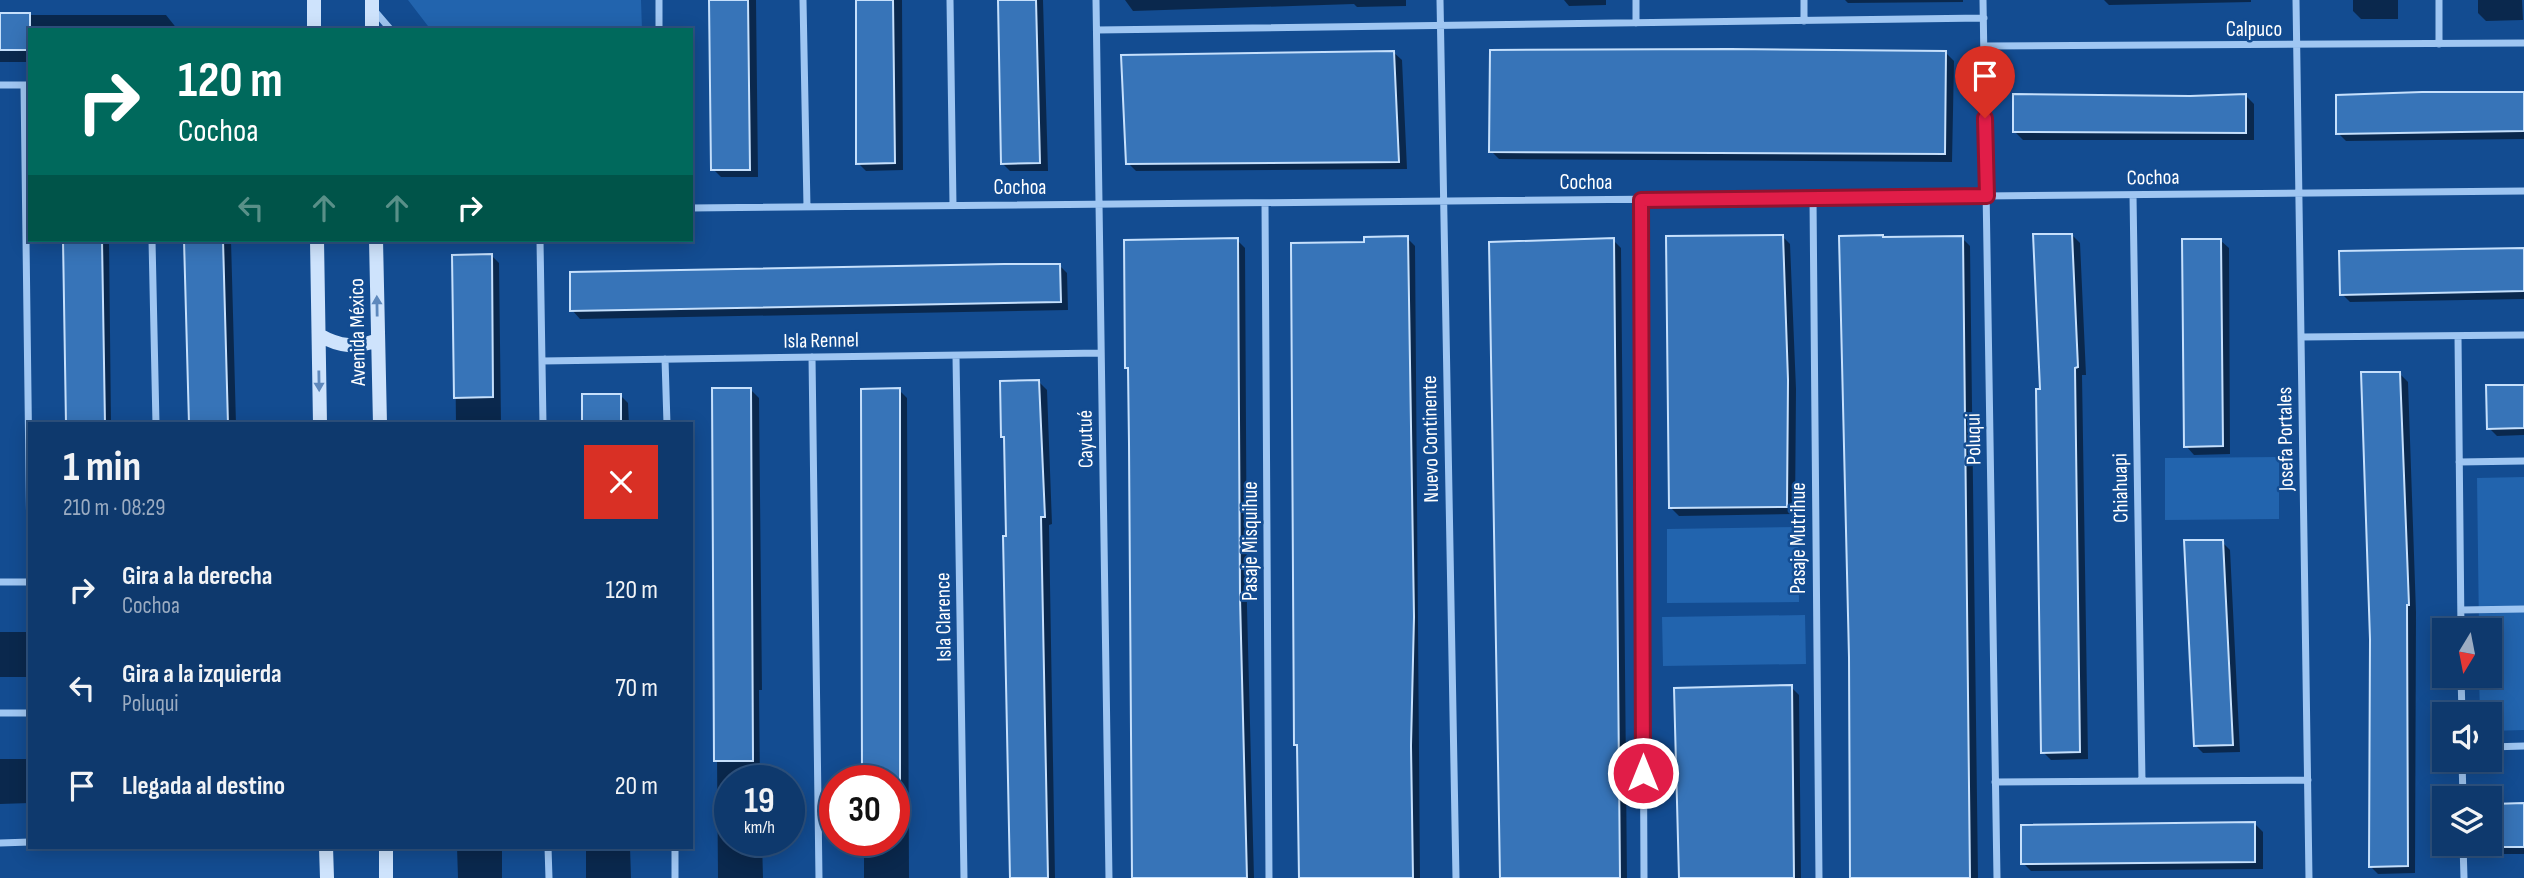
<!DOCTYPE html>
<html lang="es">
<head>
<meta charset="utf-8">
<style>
  :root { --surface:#0e396d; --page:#1c4475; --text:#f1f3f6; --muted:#9bacc2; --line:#2e5380 }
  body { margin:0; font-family:"Sofia Sans Condensed",sans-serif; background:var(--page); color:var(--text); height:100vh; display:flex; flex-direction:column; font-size:26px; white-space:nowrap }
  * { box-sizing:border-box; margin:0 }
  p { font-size:23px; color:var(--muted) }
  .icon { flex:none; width:38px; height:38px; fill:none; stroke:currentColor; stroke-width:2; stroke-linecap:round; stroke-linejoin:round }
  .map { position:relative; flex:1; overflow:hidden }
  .drawer { position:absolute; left:28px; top:422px; width:665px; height:427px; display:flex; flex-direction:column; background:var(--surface); border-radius:0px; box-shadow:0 4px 18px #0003,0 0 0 2px var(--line) }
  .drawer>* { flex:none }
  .hud { position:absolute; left:28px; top:28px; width:665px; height:214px; border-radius:0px; box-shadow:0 4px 18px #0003,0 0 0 2px var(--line); background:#00695c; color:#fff; overflow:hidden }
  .needle { width:46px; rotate:190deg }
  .tools { position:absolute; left:2432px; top:618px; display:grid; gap:14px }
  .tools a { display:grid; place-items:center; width:70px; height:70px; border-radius:0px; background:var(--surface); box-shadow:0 4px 18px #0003,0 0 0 2px var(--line); font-size:35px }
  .speed { position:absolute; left:714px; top:765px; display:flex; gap:14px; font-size:35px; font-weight:700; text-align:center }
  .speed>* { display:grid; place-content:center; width:91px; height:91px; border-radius:50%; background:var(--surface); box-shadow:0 4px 18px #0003,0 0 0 2px var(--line); line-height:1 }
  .speed small { font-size:18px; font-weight:400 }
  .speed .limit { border:10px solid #d22; background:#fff; color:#111 }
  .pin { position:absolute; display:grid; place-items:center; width:60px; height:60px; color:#fff; margin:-72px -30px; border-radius:50% 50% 50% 0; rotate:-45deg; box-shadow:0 0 7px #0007 }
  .pin .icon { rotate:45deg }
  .me { position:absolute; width:77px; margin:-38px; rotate:0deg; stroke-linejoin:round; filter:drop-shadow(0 0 5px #0008) }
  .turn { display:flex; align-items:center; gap:24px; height:147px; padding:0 35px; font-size:32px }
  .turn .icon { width:91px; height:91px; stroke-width:2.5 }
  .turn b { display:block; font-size:49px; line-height:60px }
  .lanes { display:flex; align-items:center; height:66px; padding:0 35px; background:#0003; justify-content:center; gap:35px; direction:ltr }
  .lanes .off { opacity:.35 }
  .round { display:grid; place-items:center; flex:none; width:74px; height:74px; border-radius:0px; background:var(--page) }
  .overview { display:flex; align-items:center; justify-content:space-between; height:119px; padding:0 35px }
  h1 { font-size:42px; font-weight:700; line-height:52px }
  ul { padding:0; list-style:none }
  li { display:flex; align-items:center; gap:21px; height:98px; padding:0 35px }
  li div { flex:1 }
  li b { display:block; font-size:26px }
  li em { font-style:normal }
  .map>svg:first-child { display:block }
  .green { fill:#2264ae }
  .shadow { fill:#0007 }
  .building { fill:#3774b8; stroke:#c6e0fc; stroke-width:2 }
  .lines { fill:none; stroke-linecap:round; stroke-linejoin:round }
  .street { stroke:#9fc6f2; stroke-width:7 }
  .secondary { stroke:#cee3fc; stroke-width:14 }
  .oneway { fill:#5e88bc }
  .route-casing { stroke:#92132f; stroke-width:18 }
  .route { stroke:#e11d48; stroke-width:12 }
  .labels { text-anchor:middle; stroke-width:5; stroke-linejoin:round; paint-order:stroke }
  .street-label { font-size:21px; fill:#fff; stroke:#134c91 }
</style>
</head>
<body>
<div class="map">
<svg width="2524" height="878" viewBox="0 0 2524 878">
  <rect width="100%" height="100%" fill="#134c91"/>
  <!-- green -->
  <path class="green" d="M 408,0 L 641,0 L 642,30 L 431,30 Z
    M 2279,457 L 2279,519 L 2165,520 L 2165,458 Z
    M 2524,477 L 2524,730 L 2490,731 L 2490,714 L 2480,714 L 2479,676 L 2490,676 L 2490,630 L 2479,630 L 2477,478 Z
    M 1798,527 L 1799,602 L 1667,603 L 1667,529 Z
    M 1805,615 L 1806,664 L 1663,666 L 1662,617 Z"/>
  <!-- shadow -->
  <path class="shadow" d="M 711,0 L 756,0 L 758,177 L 721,177 L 713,169 Z
    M 857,0 L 902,0 L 903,170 L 866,171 L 858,163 Z
    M 1000,0 L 1043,0 L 1048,171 L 1010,171 L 1002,163 Z
    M 1125,0 L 1406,0 L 1406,6 L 1357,7 L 1354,4 L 1133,11 Z
    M 1564,0 L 1606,0 L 1606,5 L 1569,6 Z
    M 1845,0 L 1963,0 L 1963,2 L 1848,3 Z
    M 2104,0 L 2251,0 L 2251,2 L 2109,5 Z
    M 2353,0 L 2398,0 L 2398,19 L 2361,19 L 2353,11 Z
    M 2478,0 L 2522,0 L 2523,20 L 2486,21 L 2478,13 Z
    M 0,15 L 166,15 L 178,30 L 30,30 L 30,62 L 0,62 Z
    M 1393,52 L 1402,60 L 1407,169 L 1136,171 L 1128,163 Z
    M 1946,53 L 1954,61 L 1952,162 L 1499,159 L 1491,151 Z
    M 2524,94 L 2524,139 L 2346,141 L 2338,133 Z
    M 2246,96 L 2254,104 L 2254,140 L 2023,140 L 2015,132 L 2190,98 Z
    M 2072,235 L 2080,243 L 2086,375 L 2082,375 L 2088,759 L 2051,760 L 2043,752 L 2041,390 Z
    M 1782,236 L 1790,244 L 1796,389 L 1795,514 L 1679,516 L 1671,508 Z
    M 1841,237 L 1962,238 L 1970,246 L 1978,878 L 1852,878 Z
    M 1407,238 L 1415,246 L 1420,878 L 1300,878 L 1366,243 Z
    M 64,240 L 109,240 L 111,424 L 66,424 Z
    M 186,240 L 231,240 L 236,424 L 192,424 Z
    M 1237,240 L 1245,248 L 1247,607 L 1254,878 L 1134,878 L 1130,370 L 1127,367 Z
    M 1613,240 L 1621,248 L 1627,878 L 1502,878 Z
    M 2220,240 L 2229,248 L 2230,454 L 2194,455 L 2186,446 Z
    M 2524,249 L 2524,299 L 2350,302 L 2342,294 Z
    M 491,255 L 499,263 L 501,424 L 456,424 L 454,256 Z
    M 1059,265 L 1067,273 L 1068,310 L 580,319 L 572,310 Z
    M 2400,374 L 2408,382 L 2416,612 L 2415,873 L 2378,874 L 2370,866 Z
    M 1039,382 L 1047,390 L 1052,524 L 1049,525 L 1055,878 L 1011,878 L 1006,439 L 1003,436 Z
    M 2524,386 L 2524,435 L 2497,436 L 2489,428 Z
    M 714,390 L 751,390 L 759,398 L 762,690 L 759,690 L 760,780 L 730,780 L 730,840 L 762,840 L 763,878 L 718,878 Z
    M 862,390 L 899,390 L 907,398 L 909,878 L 864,878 L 864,840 L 894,840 L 894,780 L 863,780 Z
    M 620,395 L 628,403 L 629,424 L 584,424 Z
    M 2222,542 L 2230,550 L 2240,752 L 2203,753 L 2195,745 Z
    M 0,632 L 30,632 L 30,677 L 0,677 Z
    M 1791,687 L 1799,695 L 1801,878 L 1681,878 Z
    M 0,759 L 30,759 L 30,803 L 0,804 Z
    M 2524,805 L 2524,854 L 2503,854 L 2495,846 Z
    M 2255,824 L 2263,832 L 2263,869 L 2031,871 L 2023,863 Z
    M 457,847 L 502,847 L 502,878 L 458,878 Z
    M 586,847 L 630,847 L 631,878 L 586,878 Z"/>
  <!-- building -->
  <path class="building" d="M 709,0 L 748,0 L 750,170 L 711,170 Z
    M 856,0 L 893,0 L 895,163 L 856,164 Z
    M 998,0 L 1036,0 L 1040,163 L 1001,164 Z
    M 0,13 L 30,13 L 30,50 L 0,50 Z
    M 1730,49 L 1946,51 L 1945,154 L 1489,152 L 1490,50 Z
    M 1394,51 L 1399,162 L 1126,164 L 1121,55 Z
    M 2422,92 L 2524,92 L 2524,131 L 2336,134 L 2336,95 Z
    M 2013,94 L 2190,96 L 2246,94 L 2246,133 L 2013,132 Z
    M 2033,234 L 2072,234 L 2078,367 L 2075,368 L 2080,752 L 2041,753 L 2036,389 L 2040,389 Z
    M 1783,235 L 1788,380 L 1787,507 L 1669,508 L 1666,236 Z
    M 1883,235 L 1883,237 L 1963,236 L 1970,878 L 1850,878 L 1849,657 L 1839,236 Z
    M 1408,236 L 1414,617 L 1411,746 L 1413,878 L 1299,878 L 1297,745 L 1294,745 L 1291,243 L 1364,242 L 1364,237 Z
    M 1238,238 L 1240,598 L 1247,878 L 1132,878 L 1129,444 L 1128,368 L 1125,368 L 1124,240 Z
    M 1614,238 L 1620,878 L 1500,878 L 1489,242 Z
    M 2182,239 L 2221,239 L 2223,446 L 2184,447 Z
    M 63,240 L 102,240 L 105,424 L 66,424 Z
    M 184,240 L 223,240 L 228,424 L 189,424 Z
    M 2524,248 L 2524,291 L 2340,295 L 2339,251 Z
    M 492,254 L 493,397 L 454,398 L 452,255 Z
    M 1004,264 L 1060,264 L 1061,302 L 570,311 L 570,272 Z
    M 2361,372 L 2400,372 L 2409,605 L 2407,605 L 2408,866 L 2369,867 L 2370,639 Z
    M 1039,380 L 1045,517 L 1041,517 L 1048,878 L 1010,878 L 1003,536 L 1006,536 L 1004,437 L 1001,437 L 1000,381 Z
    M 2486,385 L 2524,385 L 2524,428 L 2487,429 Z
    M 712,388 L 751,388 L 753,761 L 714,761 Z
    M 900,388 L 900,780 L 862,780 L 861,389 Z
    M 582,394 L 621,394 L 621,424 L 582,424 Z
    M 2184,540 L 2223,540 L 2233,745 L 2194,746 Z
    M 1792,685 L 1794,878 L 1679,878 L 1674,688 Z
    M 2524,803 L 2524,847 L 2493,847 L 2492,804 Z
    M 2255,822 L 2255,862 L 2021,864 L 2021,825 Z"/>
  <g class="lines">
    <!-- street -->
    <path class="street" d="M 659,0 L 659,30
      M 803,0 L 807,207
      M 950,0 L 953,205
      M 1096,0 L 1109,878
      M 1440,0 L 1456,878
      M 1636,0 L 1636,23
      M 1804,0 L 1804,21
      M 1983,0 L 1997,878
      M 2296,0 L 2309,878
      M 2439,0 L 2439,44
      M 373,9 L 391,30
      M 1097,30 L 1984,18
      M 1984,46 L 2524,43
      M 0,85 L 30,85
      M 24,85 L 30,550
      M 2133,195 L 2142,781
      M 1813,198 L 1819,878
      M 1641,200 L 1644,878
      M 1265,203 L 1269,878
      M 691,208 L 2524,191
      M 152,240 L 156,424
      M 540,240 L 543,424
      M 2458,336 L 2461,630
      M 2301,337 L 2524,335
      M 956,356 L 964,878
      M 812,357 L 819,878
      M 665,359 L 667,424
      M 542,361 L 1101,353
      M 2459,462 L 2524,461
      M 0,582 L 30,582
      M 2461,610 L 2524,609
      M 2461,676 L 2462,714
      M 0,713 L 30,713
      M 2490,747 L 2524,746
      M 2462,760 L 2463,798
      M 1995,782 L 2308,780
      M 0,843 L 30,842
      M 2463,844 L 2464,878
      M 548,847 L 549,878
      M 675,847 L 675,878"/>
    <!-- secondary -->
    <path class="secondary" d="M 314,0 L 314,30
      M 372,0 L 372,30
      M 317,240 L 320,424
      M 376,240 L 380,424
      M 319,335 C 340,347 356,348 378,340
      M 326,847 L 327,878
      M 386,847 L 386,878"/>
  </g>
  <!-- one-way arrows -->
  <defs><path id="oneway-solid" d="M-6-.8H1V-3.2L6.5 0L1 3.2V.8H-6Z" transform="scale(1.75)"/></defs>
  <g class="oneway">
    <use href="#oneway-solid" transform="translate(377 306) rotate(-91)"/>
    <use href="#oneway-solid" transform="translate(319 381) rotate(89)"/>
  </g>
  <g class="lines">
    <defs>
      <path id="route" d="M 1643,773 L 1641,200 L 1987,196 L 1985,118"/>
    </defs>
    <!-- route casing -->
    <use href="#route" class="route-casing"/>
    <!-- route -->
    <use href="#route" class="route"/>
  </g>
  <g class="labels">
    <!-- street labels -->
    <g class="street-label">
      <text x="2254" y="36">Calpuco</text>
      <text transform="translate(2153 177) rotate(-1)" y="7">Cochoa</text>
      <text x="1586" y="189">Cochoa</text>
      <text x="1020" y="194">Cochoa</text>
      <text transform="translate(357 332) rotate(-91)" y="7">Avenida México</text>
      <text transform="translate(821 340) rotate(-1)" y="7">Isla Rennel</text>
      <text transform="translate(1085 439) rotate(-91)" y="7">Cayutué</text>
      <text transform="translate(1430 439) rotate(-91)" y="7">Nuevo Continente</text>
      <text transform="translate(1973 439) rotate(-91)" y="7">Poluqui</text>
      <text transform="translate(2285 439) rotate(-91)" y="7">Josefa Portales</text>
      <text transform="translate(2120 488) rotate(-91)" y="7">Chiahuapi</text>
      <text transform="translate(1798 538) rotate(-90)" y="7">Pasaje Mutrihue</text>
      <text transform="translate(1250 541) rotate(-90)" y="7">Pasaje Misquihue</text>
      <text transform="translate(943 617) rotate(-91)" y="7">Isla Clarence</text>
    </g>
  </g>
</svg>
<div class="tools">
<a><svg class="needle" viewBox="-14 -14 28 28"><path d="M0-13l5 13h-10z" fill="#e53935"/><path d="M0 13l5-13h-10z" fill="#9bacc2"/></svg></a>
<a><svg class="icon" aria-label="sound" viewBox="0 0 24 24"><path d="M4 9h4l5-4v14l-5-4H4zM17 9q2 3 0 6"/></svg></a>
<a><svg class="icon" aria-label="layers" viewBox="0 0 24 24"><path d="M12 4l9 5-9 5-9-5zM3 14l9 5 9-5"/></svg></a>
</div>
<div class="speed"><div>19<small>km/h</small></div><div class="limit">30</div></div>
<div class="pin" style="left:1985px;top:118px;background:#d93025"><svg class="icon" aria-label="arrive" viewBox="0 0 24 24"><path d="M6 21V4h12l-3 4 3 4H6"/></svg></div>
<svg class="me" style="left:1643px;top:773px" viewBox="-20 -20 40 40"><circle r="17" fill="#e11d48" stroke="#fff" stroke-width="3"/><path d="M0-11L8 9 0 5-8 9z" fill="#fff"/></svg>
<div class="hud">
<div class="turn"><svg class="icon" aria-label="right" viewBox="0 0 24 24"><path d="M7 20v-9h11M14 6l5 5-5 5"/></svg><div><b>120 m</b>Cochoa</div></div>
<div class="lanes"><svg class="icon off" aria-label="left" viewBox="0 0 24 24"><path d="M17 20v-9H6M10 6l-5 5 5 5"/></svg><svg class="icon off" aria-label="ahead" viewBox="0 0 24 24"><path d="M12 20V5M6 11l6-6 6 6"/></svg><svg class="icon off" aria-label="ahead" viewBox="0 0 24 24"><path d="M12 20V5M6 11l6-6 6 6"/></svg><svg class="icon" aria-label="right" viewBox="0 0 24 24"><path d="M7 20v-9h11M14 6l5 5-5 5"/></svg></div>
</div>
<section class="drawer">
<div class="overview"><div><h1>1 min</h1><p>210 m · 08:29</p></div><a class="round" style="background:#d93025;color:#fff"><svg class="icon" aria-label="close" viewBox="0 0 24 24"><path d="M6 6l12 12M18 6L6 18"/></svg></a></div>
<ul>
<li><svg class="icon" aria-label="right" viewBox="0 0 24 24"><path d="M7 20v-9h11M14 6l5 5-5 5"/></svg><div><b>Gira a la derecha</b><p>Cochoa</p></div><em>120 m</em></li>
<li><svg class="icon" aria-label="left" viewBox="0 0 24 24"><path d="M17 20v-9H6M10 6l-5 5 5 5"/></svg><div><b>Gira a la izquierda</b><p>Poluqui</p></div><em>70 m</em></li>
<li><svg class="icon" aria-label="arrive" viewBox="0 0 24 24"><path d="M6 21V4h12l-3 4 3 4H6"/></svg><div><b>Llegada al destino</b></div><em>20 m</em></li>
</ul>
</section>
</div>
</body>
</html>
